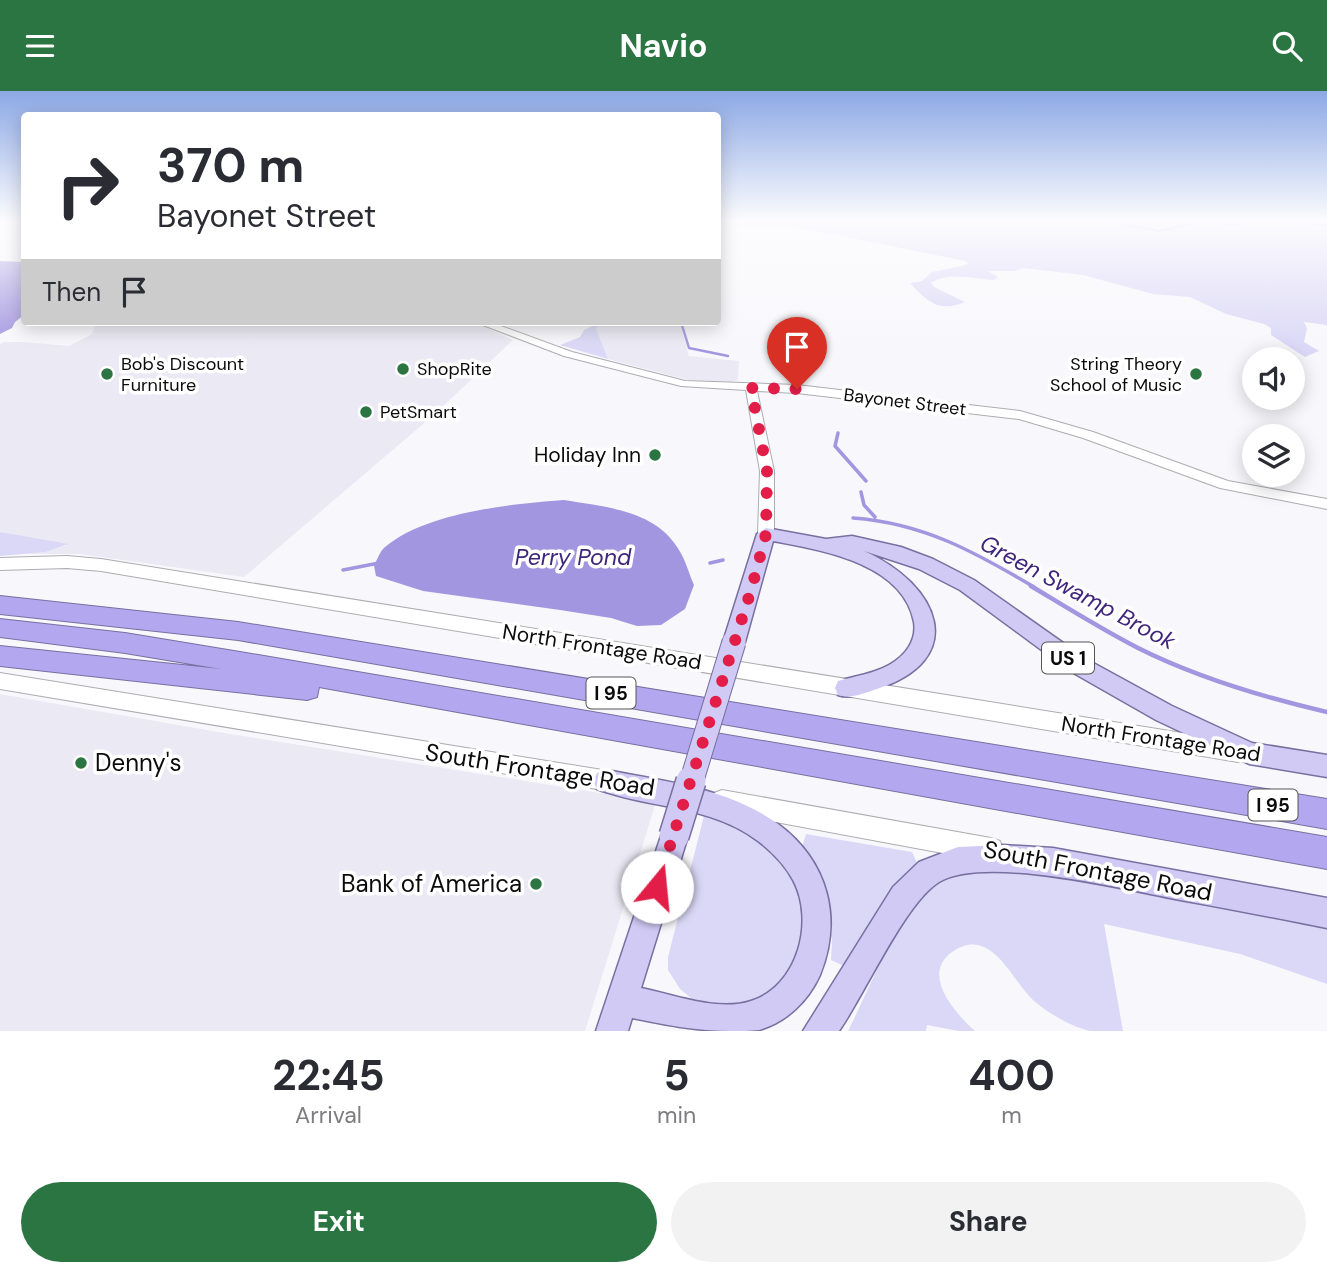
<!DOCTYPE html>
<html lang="en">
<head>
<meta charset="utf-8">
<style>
  :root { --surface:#fff; --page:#f2f2f3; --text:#2b2b33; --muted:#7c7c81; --accent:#2b7542 }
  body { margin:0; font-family:"DM Sans",sans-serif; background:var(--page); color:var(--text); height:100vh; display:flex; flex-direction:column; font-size:26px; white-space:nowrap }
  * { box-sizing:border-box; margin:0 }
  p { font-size:23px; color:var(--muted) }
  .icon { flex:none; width:38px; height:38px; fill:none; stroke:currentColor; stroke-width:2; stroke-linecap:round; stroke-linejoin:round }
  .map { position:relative; height:940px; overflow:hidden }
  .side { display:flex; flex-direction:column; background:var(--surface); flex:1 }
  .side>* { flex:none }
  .banner { position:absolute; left:21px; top:21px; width:700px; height:214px; border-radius:7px; box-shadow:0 4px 18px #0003; background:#fff; color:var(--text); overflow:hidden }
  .tools { position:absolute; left:1242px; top:256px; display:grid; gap:14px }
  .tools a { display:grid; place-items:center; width:63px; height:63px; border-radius:50%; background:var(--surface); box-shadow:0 4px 18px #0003; font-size:35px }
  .pin { position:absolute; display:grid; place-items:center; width:60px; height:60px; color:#fff; margin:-72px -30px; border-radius:50% 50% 50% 0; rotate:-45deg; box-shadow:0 0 7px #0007 }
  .pin .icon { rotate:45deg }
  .me { position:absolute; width:77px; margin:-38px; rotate:17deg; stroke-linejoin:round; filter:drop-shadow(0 0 5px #0008) }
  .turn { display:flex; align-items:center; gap:24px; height:147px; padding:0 21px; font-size:32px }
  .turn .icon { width:91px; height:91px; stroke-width:2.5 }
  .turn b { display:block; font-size:49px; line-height:60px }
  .then { display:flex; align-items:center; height:66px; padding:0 21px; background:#0003; gap:14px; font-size:26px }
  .eta { display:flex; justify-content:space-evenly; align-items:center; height:119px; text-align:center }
  .eta b { font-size:42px; font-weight:700; line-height:49px }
  .cta { display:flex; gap:14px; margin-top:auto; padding:14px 21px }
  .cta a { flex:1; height:80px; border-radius:42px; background:var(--accent); color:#fff; font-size:28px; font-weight:700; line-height:80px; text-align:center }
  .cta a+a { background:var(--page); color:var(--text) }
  header { display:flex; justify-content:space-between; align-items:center; height:91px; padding:0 21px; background:var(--accent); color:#fff; font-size:32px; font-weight:700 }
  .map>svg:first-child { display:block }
  .built { fill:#eae9f4 }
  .green { fill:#dbd7f6 }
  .water { fill:#a396e0 }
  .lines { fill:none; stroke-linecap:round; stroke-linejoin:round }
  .stream-far3 { stroke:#a396e0; stroke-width:2 }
  .stream-far2 { stroke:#a396e0; stroke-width:2.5 }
  .stream-far1 { stroke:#a396e0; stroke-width:3.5 }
  .stream { stroke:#a396e0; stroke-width:4.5 }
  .tertiary-casing { stroke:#adacb0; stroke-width:2 }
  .secondary-casing { stroke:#adacb0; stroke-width:2 }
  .primary-casing { stroke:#7870a0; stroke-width:3 }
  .motorway-casing { stroke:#7870a0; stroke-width:2 }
  .tertiary { fill:#fff; fill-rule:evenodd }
  .secondary { fill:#fff; fill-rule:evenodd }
  .primary { fill:#d1caf5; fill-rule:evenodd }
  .motorway { fill:#b3a7ef; fill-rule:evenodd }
  .primary-bridge-far1-casing { stroke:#7870a0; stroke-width:25; stroke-linecap:butt }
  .primary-bridge-casing { stroke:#7870a0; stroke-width:32; stroke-linecap:butt }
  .primary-bridge-far1 { stroke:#d1caf5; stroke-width:23 }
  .primary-bridge { stroke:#d1caf5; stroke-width:29 }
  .route { stroke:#e11d48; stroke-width:12; stroke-dasharray:0 21.6 }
  .poi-dot { fill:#2b7542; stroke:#fff; stroke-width:2.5 }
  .labels { text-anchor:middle; stroke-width:7; stroke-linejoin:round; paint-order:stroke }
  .far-poi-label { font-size:18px; fill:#0b0b0c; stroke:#fff; text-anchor:start }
  .far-street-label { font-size:18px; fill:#0b0b0c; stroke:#fff }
  .shield { fill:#fff; stroke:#545455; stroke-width:2 }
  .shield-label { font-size:19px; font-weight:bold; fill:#0b0b0c }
  .poi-label { font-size:21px; fill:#0b0b0c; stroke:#fff; text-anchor:end }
  .street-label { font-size:21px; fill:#0b0b0c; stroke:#fff }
  .water-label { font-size:23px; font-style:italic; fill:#3f267b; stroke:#fff }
  .near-poi-label { font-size:24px; fill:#0b0b0c; stroke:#fff; text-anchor:start }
  .near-street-label { font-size:24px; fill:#0b0b0c; stroke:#fff }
</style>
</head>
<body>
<header><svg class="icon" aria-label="menu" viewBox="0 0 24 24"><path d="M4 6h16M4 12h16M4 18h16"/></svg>Navio<svg class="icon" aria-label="search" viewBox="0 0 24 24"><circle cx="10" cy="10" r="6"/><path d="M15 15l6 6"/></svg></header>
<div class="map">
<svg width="1327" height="940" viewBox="0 0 1327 940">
  <rect width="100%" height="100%" fill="#f8f8fc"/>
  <!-- built -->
  <path class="built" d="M 96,231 L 474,231 L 513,249 L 436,322 L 244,486 L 80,463 L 25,463 L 46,461 L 67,454 L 0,441 L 0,253 L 4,251 L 24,251 L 69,255 L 92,243 Z
    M 605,231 L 675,231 L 681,236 L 689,265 L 739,270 L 738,289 L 732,291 L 688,289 L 608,268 L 596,237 Z
    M 0,603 L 224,642 L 656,711 L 585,940 L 0,940 Z"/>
  <!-- green -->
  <path class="green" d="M 718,129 L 1327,129 L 1327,234 L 1304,231 L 1307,237 L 1304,251 L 1319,260 L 1305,266 L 1271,244 L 1271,237 L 1264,233 L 1226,223 L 1190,206 L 1153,203 L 1083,184 L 1023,177 L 1015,180 L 988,180 L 998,186 L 994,189 C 973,188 949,180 931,192 L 934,196 L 965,211 C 940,222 927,211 910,192 L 922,190 L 932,181 L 966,174 L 968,172 L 965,170 L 803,137 L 718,135 Z
    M 591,231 L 605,231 L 596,237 L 608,268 L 560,254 L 580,246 L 584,239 L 592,235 Z
    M 0,441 L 68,453 L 46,461 L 0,465 Z
    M 705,721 L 747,739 L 789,774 L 810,824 L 796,876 L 766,906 L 749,912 L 709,913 L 691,907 L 680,898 L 668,879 L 668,866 Z
    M 806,743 L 912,761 L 919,776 L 848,877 L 831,869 C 834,826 832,789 802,756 Z
    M 996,777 L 1063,787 L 1327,836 L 1327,893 L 1240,863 L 1104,833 L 1123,940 C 1112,940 1100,940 1090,940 C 1072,936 1048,922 1034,910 C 1012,891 992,833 952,861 C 920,884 956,923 975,940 L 959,940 L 927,934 L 926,940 L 848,940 C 870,897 901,813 943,790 C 959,781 978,780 996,777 Z"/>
  <!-- water -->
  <path class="water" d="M 0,170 L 24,171 L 24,224 L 15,231 L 12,237 L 0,243 Z
    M 564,409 C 605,416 656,419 679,459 C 686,470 689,483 694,494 L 685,518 L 661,534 L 637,535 L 611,527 L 560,519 L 423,500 L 376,485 L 374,475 C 377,469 380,460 385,456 C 427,421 511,413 564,409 Z"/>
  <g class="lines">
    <!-- stream-far3 -->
    <path class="stream-far3" d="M 1102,129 L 1159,140 L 1201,131 L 1232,134 L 1263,130 L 1327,134"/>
    <!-- stream-far2 -->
    <path class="stream-far2" d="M 681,231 L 689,257 L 728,265"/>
    <!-- stream-far1 -->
    <path class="stream-far1" d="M 838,342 L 835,355 L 866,390
      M 861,401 L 864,414 L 875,426
      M 853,427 C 923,432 975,461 1034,496
      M 710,472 L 723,469
      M 343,479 L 379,472"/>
    <!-- stream -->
    <path class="stream" d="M 1031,495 C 1066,516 1101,538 1138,557 C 1198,587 1262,606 1327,621"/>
    <defs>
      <path id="tertiary" d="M 475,231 L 490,231 L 572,261 L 685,290 L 797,294 L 1020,320 L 1093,341 L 1228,390 L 1327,408 L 1327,418 L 1220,397 L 1083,347 L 1019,328 L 797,302 L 757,300 L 774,380 L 774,443 L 766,448 L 758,443 L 760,380 L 746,299 L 681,295 L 564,265 Z"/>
      <path id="secondary" d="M 67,465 L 101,468 L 1238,651 L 1246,654 L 1249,661 L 1246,668 L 1238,671 L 101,480 L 67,477 L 0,479 L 0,467 Z
        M 0,582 L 615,681 L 623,684 L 627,691 L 623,698 L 615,701 L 0,598 Z
        M 722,699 L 991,747 L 1000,750 L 1003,759 L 1000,768 L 991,771 L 722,721 L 714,718 L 710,710 L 714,702 Z"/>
      <path id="primary" d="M 766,437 L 826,448 L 852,445 L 901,456 L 933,468 L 974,489 L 1086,568 L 1172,615 L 1252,652 L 1327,664 L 1327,686 L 1249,673 L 1156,629 L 1070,580 L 960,499 L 919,478 L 864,460 C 939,493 972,569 874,599 C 862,603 850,608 838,604 L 835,597 L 838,590 C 855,585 873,583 889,574 C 905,565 917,550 914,531 C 903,472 821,459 773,450 L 745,551 L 742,557 L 734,559 L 726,557 L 723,551 L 757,443 Z
        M 606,679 C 664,690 728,697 778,733 C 828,770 843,827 820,884 C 808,910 787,931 759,939 C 751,940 741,940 732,940 C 696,940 667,934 632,927 L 628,940 L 596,940 L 664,736 L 674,732 L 684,736 L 688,745 L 641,897 C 675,904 718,921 751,910 C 798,895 815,830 793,789 C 785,774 771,760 758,750 C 710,714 651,718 597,698 L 593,690 L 597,682 Z
        M 1003,754 L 1053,757 L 1327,807 L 1327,837 C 1276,827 1226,817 1175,808 C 1123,798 984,764 939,791 C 905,812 865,903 839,940 L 803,940 L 893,796 L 919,771 L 958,756 Z"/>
      <path id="motorway" d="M 0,505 L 238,531 L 1327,708 L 1327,738 L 238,549 L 0,523 Z
        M 0,528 L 125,542 L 246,562 L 1327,746 L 1327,778 L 319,596 L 317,606 L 307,609 L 0,575 L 0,555 L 221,578 L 125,562 L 0,546 Z"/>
    </defs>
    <!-- tertiary casing -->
    <use href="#tertiary" class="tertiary-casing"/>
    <!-- secondary casing -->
    <use href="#secondary" class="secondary-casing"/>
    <!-- primary casing -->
    <use href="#primary" class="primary-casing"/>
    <!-- motorway casing -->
    <use href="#motorway" class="motorway-casing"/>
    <!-- tertiary -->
    <use href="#tertiary" class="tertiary"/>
    <!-- secondary -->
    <use href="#secondary" class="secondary"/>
    <!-- primary -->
    <use href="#primary" class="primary"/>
    <!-- motorway -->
    <use href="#motorway" class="motorway"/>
    <defs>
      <path id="primary-bridge-far1" d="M 691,692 L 734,551"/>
      <path id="primary-bridge" d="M 674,745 L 691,690"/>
    </defs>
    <!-- primary-bridge-far1 casing -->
    <use href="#primary-bridge-far1" class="primary-bridge-far1-casing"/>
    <!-- primary-bridge casing -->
    <use href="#primary-bridge" class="primary-bridge-casing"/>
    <!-- primary-bridge-far1 -->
    <use href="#primary-bridge-far1" class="primary-bridge-far1"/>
    <!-- primary-bridge -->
    <use href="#primary-bridge" class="primary-bridge"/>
  </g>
  <!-- sky -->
  <linearGradient id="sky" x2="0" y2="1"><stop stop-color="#8ca8e5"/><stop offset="0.5" stop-color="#fcfcfe"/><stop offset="1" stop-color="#fcfcfe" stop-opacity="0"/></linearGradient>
  <rect width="1327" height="260" fill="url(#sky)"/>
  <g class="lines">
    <!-- route -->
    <path class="route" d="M 657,796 L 752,496 L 766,443 L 767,380 L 751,297 L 797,298"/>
  </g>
  <!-- markers -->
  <g class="poi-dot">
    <circle cx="403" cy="278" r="7"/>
    <circle cx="107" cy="283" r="7"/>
    <circle cx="1196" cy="283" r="7"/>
    <circle cx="366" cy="321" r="7"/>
    <circle cx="655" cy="364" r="7"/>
    <circle cx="81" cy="672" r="7"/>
    <circle cx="536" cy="793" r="7"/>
  </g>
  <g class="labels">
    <!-- far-poi labels -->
    <g class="far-poi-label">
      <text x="121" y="279">Bob's Discount<tspan x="121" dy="21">Furniture</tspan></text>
      <text x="1182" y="279" text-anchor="end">String Theory<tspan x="1182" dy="21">School of Music</tspan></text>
      <text x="417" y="284">ShopRite</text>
      <text x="380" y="327">PetSmart</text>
    </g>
    <!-- far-street labels -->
    <g class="far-street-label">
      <text transform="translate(905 311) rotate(7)" y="6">Bayonet Street</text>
    </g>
    <!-- shield labels -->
    <g class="shield">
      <rect x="1042" y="551.5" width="52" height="31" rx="5"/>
      <rect x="586.5" y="586.5" width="49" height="31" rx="5"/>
      <rect x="1248.5" y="698.5" width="49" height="31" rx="5"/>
    </g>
    <g class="shield-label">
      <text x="1068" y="574">US 1</text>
      <text x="611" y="609">I 95</text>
      <text x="1273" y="721">I 95</text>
    </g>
    <!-- poi labels -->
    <g class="poi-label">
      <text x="641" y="371">Holiday Inn</text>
    </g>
    <!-- street labels -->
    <g class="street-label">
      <text transform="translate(602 556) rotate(9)" y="7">North Frontage Road</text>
      <text transform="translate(1161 648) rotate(9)" y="7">North Frontage Road</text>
    </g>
    <!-- water labels -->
    <g class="water-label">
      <text x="573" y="474">Perry Pond</text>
      <text transform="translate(1078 501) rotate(28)" y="8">Green Swamp Brook</text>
    </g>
    <!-- near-poi labels -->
    <g class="near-poi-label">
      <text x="95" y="680">Denny's</text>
      <text x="522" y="801" text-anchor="end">Bank of America</text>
    </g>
    <!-- near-street labels -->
    <g class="near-street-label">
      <text transform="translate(540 679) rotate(9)" y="8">South Frontage Road</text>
      <text transform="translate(1098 780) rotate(11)" y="8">South Frontage Road</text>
    </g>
  </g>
</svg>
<div class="tools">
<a><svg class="icon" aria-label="sound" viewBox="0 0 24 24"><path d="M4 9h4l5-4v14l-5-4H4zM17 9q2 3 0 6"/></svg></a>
<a><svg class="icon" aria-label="layers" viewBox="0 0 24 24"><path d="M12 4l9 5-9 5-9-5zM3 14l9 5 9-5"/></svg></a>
</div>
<div class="pin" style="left:797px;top:298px;background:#d93025"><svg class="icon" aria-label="arrive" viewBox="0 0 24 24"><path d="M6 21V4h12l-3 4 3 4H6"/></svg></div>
<svg class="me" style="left:657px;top:796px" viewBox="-20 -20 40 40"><circle r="19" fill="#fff"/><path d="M0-13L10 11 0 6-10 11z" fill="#e11d48"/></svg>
<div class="banner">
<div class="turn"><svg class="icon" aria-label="right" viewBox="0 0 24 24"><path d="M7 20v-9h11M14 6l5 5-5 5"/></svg><div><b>370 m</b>Bayonet Street</div></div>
<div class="then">Then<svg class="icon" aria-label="arrive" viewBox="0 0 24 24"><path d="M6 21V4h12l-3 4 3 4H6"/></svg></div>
</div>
</div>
<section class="side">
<div class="eta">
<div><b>22:45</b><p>Arrival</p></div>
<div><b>5</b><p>min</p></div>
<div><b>400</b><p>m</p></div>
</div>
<div class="cta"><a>Exit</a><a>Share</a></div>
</section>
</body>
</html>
